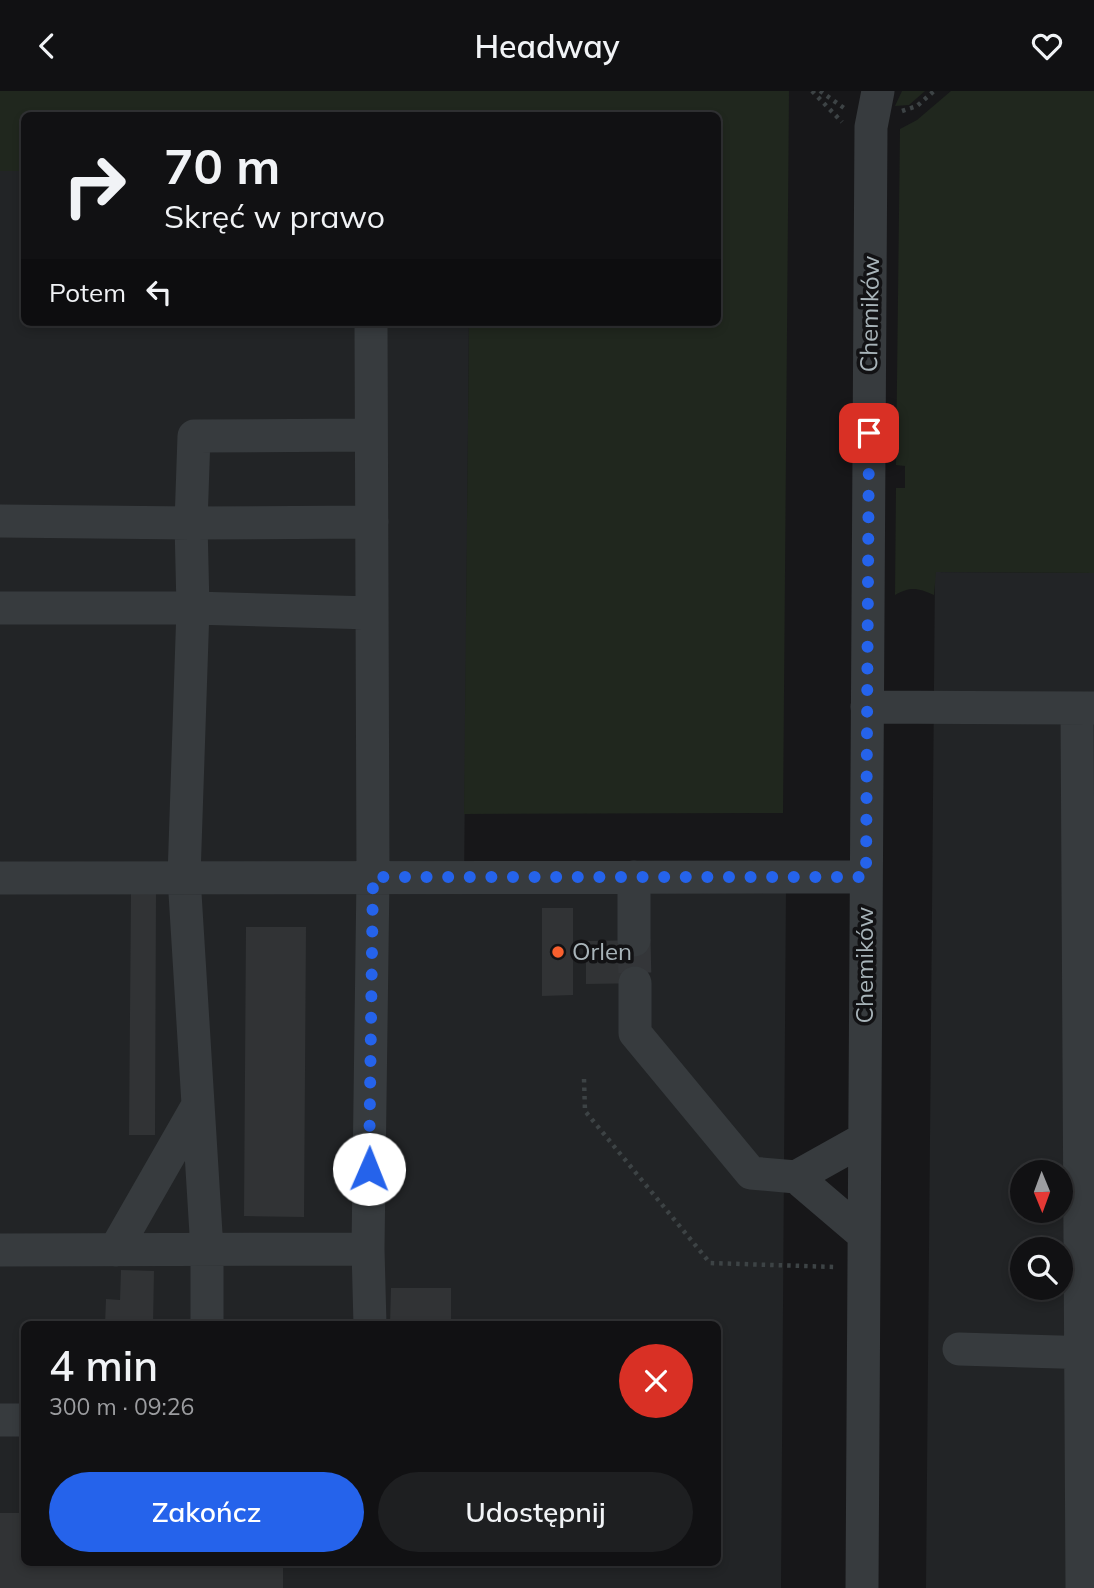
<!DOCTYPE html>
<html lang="pl">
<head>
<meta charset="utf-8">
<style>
  :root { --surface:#111113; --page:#1e1f21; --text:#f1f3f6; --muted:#9c9da0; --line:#303133; --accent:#2563eb }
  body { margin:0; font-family:Mulish,sans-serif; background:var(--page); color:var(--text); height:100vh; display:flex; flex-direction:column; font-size:26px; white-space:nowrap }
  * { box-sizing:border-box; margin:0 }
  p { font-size:23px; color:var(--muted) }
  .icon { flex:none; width:38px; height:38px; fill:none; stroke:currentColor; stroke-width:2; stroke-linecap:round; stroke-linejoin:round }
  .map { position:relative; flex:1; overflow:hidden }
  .panel { position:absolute; left:21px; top:1230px; width:700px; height:245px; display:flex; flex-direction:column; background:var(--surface); border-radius:10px; box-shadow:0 4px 10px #0003,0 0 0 2px var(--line) }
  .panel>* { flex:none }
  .banner { position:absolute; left:21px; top:21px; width:700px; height:214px; border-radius:10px; box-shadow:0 4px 10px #0003,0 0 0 2px var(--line); background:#111113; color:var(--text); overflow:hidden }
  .needle { width:46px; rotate:179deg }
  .fabs { position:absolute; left:1010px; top:1069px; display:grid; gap:14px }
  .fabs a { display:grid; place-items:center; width:63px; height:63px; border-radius:50%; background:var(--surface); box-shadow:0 4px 10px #0003,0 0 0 2px var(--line); font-size:35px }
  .pin { position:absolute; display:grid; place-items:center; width:60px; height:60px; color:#fff; margin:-30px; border-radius:14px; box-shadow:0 4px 10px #0006 }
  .me { position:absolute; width:77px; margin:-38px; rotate:1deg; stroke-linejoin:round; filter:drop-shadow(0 0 5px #0008) }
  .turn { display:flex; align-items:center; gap:24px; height:147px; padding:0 28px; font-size:32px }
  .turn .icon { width:91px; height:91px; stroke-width:2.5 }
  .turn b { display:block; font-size:49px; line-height:60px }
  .then { display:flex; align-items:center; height:66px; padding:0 28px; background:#0003; gap:14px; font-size:26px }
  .round { display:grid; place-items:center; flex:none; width:74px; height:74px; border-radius:37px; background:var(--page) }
  .headline { display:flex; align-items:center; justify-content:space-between; height:119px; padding:0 28px }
  h1 { font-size:42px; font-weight:600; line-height:52px }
  .action { display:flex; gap:14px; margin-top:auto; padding:14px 28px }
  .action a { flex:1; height:80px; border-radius:42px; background:var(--accent); color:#fff; font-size:28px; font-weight:600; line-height:80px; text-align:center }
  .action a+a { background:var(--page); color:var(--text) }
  header { display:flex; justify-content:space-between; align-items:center; height:91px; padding:0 28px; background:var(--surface); font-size:32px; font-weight:600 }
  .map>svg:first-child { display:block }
  .built { fill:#222426; fill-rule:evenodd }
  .green { fill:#20271e }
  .building { fill:#313335 }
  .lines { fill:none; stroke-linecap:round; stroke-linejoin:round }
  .minor-tunnel { stroke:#343639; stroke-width:33; stroke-dasharray:33 17; stroke-linecap:butt }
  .path { stroke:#3d4345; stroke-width:4.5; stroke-dasharray:3.5 5; stroke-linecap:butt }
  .minor { stroke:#373b3e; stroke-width:33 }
  .route { stroke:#2563eb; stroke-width:12; stroke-dasharray:0 21.6 }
  .poi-dot { fill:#f9602e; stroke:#121214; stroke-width:2.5 }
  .labels { text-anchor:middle; stroke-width:7; stroke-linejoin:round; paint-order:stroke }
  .street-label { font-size:24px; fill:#a8b4b9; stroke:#121214 }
  .poi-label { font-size:24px; fill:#a8b4b9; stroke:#121214; text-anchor:start }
</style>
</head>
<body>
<header><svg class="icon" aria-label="back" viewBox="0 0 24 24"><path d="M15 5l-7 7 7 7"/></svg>Headway<svg class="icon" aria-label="heart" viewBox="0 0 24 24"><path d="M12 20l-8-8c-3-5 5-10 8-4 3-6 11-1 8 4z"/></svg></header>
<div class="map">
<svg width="1094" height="1497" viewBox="0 0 1094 1497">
  <rect width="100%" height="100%" fill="#171719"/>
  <!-- built -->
  <path class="built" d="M 0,80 L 24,80 L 24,231 L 469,231 L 464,797 L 786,797 L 781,1497 L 0,1497 ZM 24,1234 L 718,1234 L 718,1472 L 24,1472 Z
    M 935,481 L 1094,482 L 1094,1497 L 926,1497 ZM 1022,1082 L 1060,1082 L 1060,1120 L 1022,1120 ZM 1022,1158 L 1060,1158 L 1060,1197 L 1022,1197 Z"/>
  <!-- green -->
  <path class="green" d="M 0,0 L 789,0 L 783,722 L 464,723 L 469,231 L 718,231 L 718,24 L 24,24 L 24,80 L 0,80 Z
    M 902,0 L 925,0 L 909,14 L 895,15 Z
    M 951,0 L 1094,0 L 1094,482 L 936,481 L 934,504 C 918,497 911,495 895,504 L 896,397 L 905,397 L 905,375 L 896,374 L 900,38 L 917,29 Z"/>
  <!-- building -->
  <path class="building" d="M 131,802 L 156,802 L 155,1044 L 129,1044 Z
    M 542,817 L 573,817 L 573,904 L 542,905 Z
    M 246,836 L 306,836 L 304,1126 L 244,1125 Z
    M 648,849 L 648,892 L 586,893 L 586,850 Z
    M 121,1179 L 154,1180 L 153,1234 L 105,1234 L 106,1208 L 120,1209 Z
    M 391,1197 L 451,1197 L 451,1234 L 390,1234 Z
    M 0,1422 L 24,1422 L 24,1472 L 283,1472 L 283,1497 L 0,1497 Z"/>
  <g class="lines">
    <!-- minor-tunnel -->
    <path class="minor-tunnel" d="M 634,849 L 635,892"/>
    <!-- path -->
    <path class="path" d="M 812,0 L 842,31
      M 820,0 L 844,17
      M 902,20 L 917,15 L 934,0
      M 584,988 L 585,1020 L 710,1172 L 835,1176"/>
    <!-- minor -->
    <path class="minor" d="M 371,344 L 194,345 L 191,432 L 372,431
      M 0,430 L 191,432 L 193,517 L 372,522
      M 0,517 L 193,517 L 184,786 L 207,1159 L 207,1234
      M 867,616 L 1094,617
      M 1077,617 L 1082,1497
      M 634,786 L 634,849
      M 0,787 L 866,786
      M 635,892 L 635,942 L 751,1082 L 796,1086 L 864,1144
      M 796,1086 L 864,1048
      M 368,1158 L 373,786 L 371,231
      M 0,1159 L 368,1158 L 370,1234
      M 115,1159 L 198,1014
      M 959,1258 L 1094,1262
      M 0,1329 L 24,1329
      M 862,1497 L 871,36 L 878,0"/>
  </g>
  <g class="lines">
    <!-- route -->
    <path class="route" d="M 369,1078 L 373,786 L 866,786 L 869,342"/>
  </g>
  <!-- markers -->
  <circle class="poi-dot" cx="558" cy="861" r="7"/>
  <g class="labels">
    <!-- street labels -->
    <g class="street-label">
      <text transform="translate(870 223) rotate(-89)" y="8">Chemików</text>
      <text transform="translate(865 874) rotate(-90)" y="8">Chemików</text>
    </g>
    <!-- poi labels -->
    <g class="poi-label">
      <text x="572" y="869">Orlen</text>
    </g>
  </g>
</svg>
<div class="fabs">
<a><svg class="needle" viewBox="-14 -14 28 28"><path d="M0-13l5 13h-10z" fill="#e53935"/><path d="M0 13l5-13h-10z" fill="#9c9da0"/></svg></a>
<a><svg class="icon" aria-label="search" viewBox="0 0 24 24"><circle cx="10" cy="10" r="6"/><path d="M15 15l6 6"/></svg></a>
</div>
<div class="pin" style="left:869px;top:342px;background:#d93025"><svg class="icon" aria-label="arrive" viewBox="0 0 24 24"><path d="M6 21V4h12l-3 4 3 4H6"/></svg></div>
<svg class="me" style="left:369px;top:1078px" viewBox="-20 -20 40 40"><circle r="19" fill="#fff"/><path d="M0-13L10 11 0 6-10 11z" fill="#2563eb"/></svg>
<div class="banner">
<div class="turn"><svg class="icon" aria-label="right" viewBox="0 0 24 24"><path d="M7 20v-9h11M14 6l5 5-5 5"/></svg><div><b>70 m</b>Skręć w prawo</div></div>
<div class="then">Potem<svg class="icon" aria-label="left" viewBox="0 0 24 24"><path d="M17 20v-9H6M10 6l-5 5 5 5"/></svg></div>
</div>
<section class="panel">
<div class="headline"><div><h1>4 min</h1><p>300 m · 09:26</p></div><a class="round" style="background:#d93025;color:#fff"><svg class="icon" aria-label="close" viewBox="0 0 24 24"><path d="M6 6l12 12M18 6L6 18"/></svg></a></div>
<div class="action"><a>Zakończ</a><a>Udostępnij</a></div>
</section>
</div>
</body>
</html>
